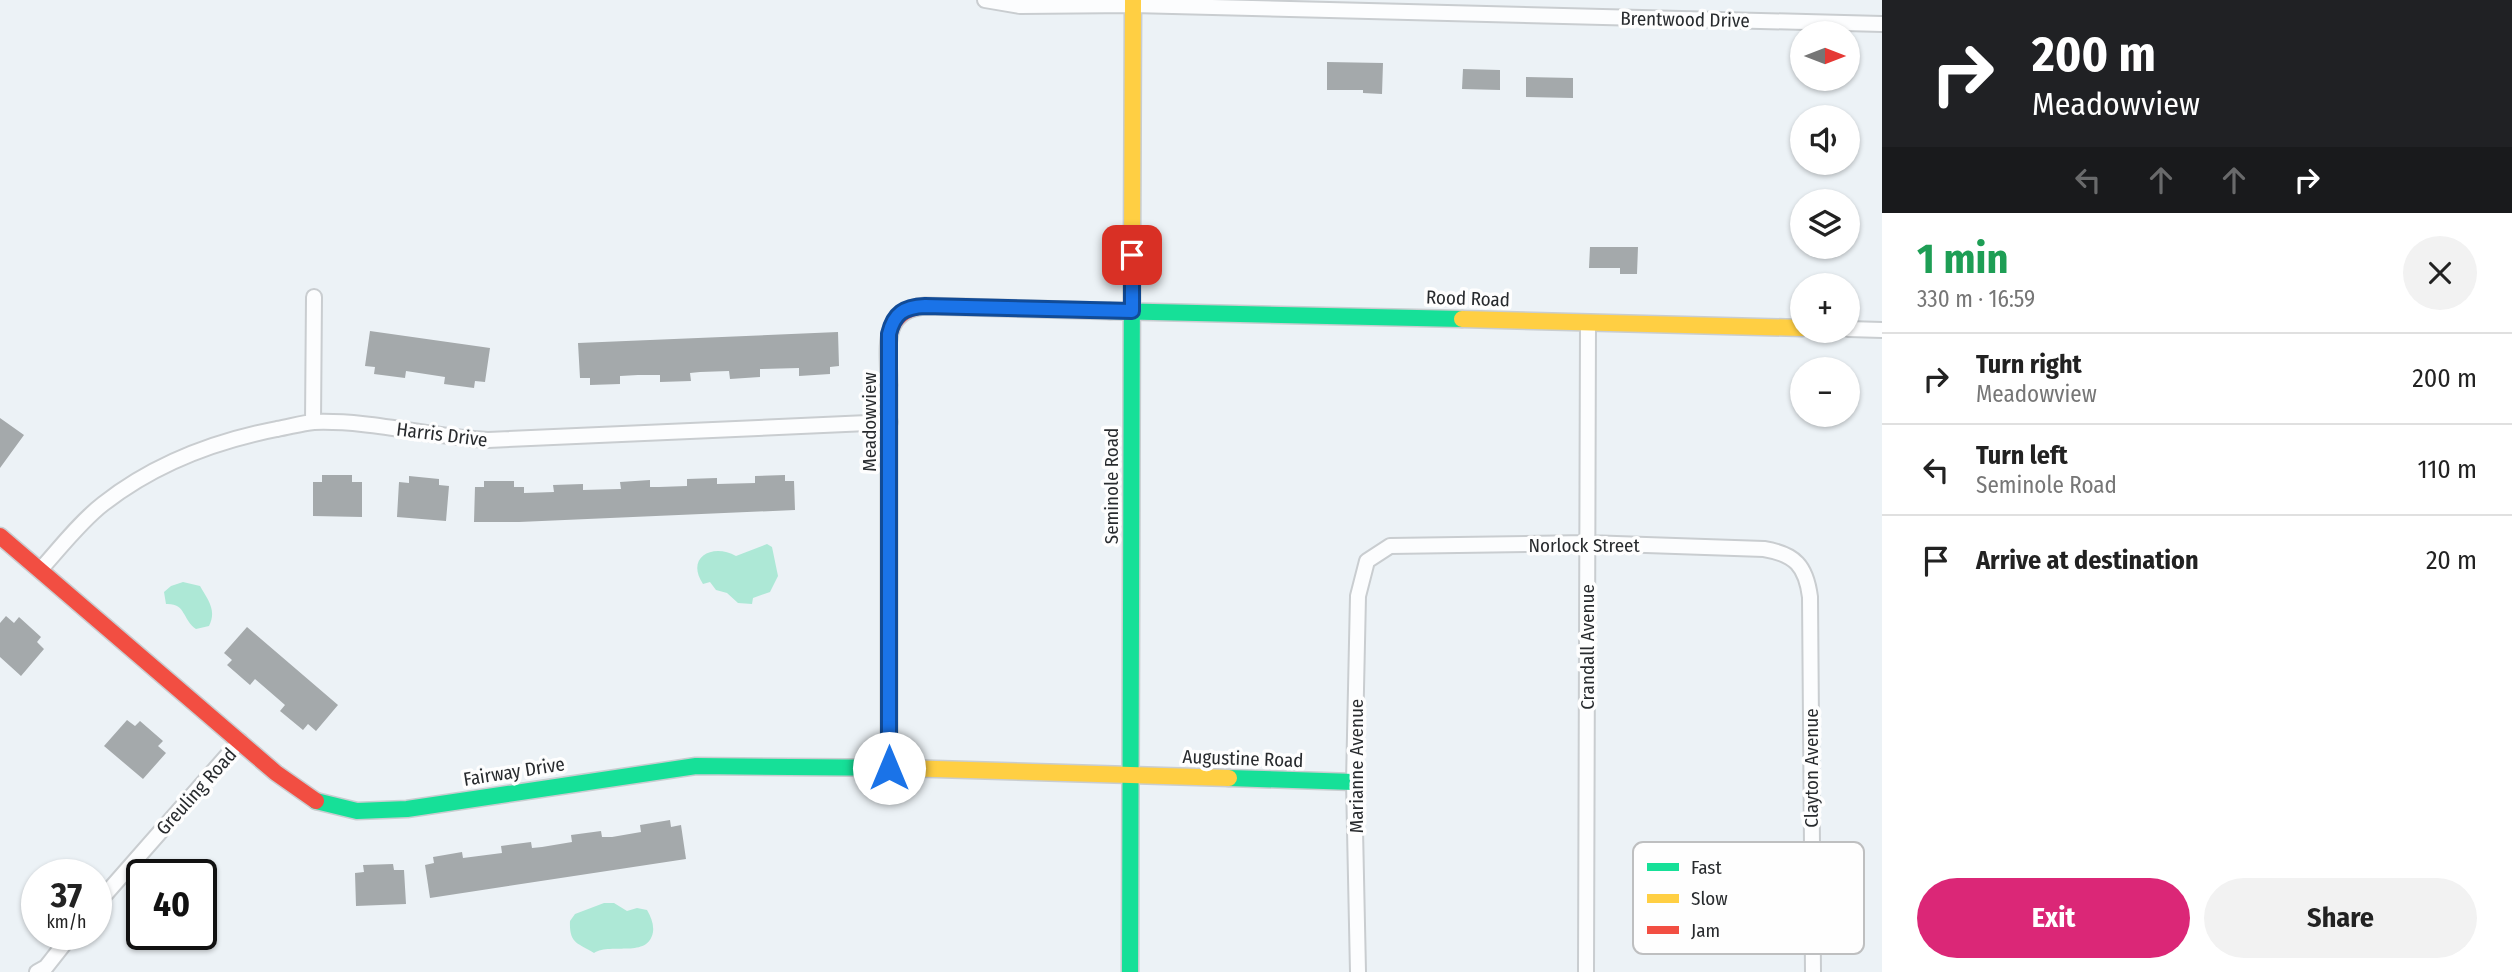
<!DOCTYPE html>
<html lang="en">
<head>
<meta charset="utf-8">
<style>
  :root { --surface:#fff; --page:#f2f2f2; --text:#222; --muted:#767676; --line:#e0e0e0; --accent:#db2777 }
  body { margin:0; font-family:"Fira Sans Condensed",sans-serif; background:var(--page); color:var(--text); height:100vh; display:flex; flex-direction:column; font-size:26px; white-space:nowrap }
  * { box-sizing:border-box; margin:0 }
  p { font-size:23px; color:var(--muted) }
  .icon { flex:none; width:38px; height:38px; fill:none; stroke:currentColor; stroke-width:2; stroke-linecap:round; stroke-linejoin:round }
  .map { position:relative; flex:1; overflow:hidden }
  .sheet { display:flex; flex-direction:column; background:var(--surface); width:630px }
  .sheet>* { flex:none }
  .top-card { background:#202124; color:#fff; overflow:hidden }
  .needle { width:46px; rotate:90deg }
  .buttons { position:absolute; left:1790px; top:21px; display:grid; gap:14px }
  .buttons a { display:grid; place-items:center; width:70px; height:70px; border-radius:50%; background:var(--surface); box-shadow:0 2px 5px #0004; font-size:35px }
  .speed { position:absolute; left:21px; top:859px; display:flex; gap:14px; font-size:35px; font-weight:700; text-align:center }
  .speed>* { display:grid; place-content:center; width:91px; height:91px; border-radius:50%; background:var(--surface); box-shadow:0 2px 5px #0004; line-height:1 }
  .speed small { font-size:18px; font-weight:400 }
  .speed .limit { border:4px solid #111; border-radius:10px; background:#fff; color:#111 }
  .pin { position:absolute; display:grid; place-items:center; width:60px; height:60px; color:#fff; margin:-30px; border-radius:14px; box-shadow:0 4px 10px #0006 }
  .me { position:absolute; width:77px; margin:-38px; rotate:0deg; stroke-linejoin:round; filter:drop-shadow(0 0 5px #0008) }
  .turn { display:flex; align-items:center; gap:24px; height:147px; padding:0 35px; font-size:32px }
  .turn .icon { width:91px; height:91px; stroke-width:2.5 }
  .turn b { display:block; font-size:49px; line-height:60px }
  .lanes { display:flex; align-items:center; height:66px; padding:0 35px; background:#0003; justify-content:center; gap:35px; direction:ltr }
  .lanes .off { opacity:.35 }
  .round { display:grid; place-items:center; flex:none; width:74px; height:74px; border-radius:37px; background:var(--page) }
  .head { display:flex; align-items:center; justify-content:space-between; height:119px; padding:0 35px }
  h1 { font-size:42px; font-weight:700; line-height:52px; color:#1e9e55 }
  .cta { display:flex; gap:14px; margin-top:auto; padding:14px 35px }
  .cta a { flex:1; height:80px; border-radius:42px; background:var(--accent); color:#fff; font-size:28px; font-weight:700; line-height:80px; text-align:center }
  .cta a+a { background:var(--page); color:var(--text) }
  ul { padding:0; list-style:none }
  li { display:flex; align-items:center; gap:21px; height:91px; padding:0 35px; border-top:2px solid var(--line) }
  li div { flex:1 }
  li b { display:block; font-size:26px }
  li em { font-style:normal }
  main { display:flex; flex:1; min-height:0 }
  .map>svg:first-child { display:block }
  .water { fill:#ade8d6 }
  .building { fill:#a4a9ab }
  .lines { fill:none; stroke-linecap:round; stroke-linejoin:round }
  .street-casing { stroke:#c9cdd0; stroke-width:18 }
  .fast-casing { stroke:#c9cdd0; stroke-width:19 }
  .slow-casing { stroke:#c9cdd0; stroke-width:19 }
  .jam-casing { stroke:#c9cdd0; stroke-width:19 }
  .street { stroke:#fcfdfe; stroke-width:14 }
  .fast { stroke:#16e098; stroke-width:16 }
  .slow { stroke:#ffcf43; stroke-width:16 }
  .jam { stroke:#f24e42; stroke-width:16 }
  .route-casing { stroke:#114b97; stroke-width:18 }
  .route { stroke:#1a73e8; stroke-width:12 }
  .labels { text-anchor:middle; stroke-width:7; stroke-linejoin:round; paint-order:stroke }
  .street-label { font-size:19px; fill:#282b2e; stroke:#fefefe }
  .key { fill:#fefefe; stroke:#bebfc0; stroke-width:2 }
  .key-label { font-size:19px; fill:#282b2e }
</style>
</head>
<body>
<main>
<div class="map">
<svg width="1882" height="972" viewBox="0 0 1882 972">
  <rect width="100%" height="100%" fill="#ecf2f6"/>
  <!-- water -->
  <path class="water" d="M 767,544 L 772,547 L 778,576 L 770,592 L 753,598 L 752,604 L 738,603 L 727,593 L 716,590 L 710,582 L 703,584 C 685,557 713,543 736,556 Z
    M 183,582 L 200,586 C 208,600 217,610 209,626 L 196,629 C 182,619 186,603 166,604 L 164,592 L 171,586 Z
    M 604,903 L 614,903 L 627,911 L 637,908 L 647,910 C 651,917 654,924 653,932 C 648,959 612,942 594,953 C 578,943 569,944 570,921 L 575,914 Z"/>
  <!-- building -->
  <path class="building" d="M 1327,62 L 1383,63 L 1382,94 L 1363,93 L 1363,90 L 1327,90 Z
    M 1463,69 L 1500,70 L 1500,90 L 1462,89 Z
    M 1526,77 L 1573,78 L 1573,98 L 1526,97 Z
    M 1590,247 L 1638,247 L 1637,274 L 1620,274 L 1620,268 L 1589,268 Z
    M 370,331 L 490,348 L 485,382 L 475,381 L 474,388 L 444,384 L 445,377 L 406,371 L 405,378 L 374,374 L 375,367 L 365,366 Z
    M 838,332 L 839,366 L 830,367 L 830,374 L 799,376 L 799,368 L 760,369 L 760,377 L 730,379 L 729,371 L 700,372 L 690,373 L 691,381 L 660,382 L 660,375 L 638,375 L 620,376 L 620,384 L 590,385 L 590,378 L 580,378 L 578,343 Z
    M 0,418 L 24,435 L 0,468 Z
    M 322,475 L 352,475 L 352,482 L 362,482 L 362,517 L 313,516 L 313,482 L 322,482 Z
    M 785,475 L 785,481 L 794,481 L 795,510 L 519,522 L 474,522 L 475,487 L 484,487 L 484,481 L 514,481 L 514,487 L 524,487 L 524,493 L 554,492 L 553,485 L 583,484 L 583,490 L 621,489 L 620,482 L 650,480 L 650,487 L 659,487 L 687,486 L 687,479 L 717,478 L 717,484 L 755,483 L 755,476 Z
    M 409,476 L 439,479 L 439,485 L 449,486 L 446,521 L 397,517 L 399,482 L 409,483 Z
    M 6,616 L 14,623 L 19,617 L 41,637 L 37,642 L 44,649 L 21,676 L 0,657 L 0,623 Z
    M 247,627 L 338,705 L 316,731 L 308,724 L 303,730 L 280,711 L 285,705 L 277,698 L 255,679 L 250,685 L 227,665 L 232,660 L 224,653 Z
    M 127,720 L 135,726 L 140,721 L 163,741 L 158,746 L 166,753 L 143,779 L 104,746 Z
    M 670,820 L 671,827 L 681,825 L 686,859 L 430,898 L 425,865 L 434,863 L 433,857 L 462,852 L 463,858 L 502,853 L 501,846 L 531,842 L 532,848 L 542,847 L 572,842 L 571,835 L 601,831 L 602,837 L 612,837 L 641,832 L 640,825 Z
    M 393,864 L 394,870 L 404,870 L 406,904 L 356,906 L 355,873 L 364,872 L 363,865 Z"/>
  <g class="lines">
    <defs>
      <path id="street" d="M 985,0 L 1020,6 L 1133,5 L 1882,24
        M 1848,329 L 1882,330
        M 313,422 L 314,297
        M 41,569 C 60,548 81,521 103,504 C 154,464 215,441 277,429 C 289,427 302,423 314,422 C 372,420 430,437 488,440 L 890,422
        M 96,905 L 240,741
        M 37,972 L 46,967 L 72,934
        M 1358,972 L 1354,782 L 1358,596 L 1367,561 L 1390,546 L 1587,543 L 1764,549 C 1795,554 1806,566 1810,597 L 1813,972
        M 1586,972 L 1588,323"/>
      <path id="fast" d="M 1110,311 L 1462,319
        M 1229,778 L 1354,782
        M 316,801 L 357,811 L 407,809 L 696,766 L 903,768
        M 1130,972 L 1132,255"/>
      <path id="slow" d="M 1132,255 L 1133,0
        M 1462,319 L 1802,328
        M 889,385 L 889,768
        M 903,768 L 1229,778"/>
      <path id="jam" d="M 889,385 C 889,351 879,310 925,306 L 1110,311
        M 0,536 L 276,773 L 316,801"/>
    </defs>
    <!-- street casing -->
    <use href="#street" class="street-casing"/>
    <!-- fast casing -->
    <use href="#fast" class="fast-casing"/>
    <!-- slow casing -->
    <use href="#slow" class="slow-casing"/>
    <!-- jam casing -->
    <use href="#jam" class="jam-casing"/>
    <!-- street -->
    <use href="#street" class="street"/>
    <!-- fast -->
    <use href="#fast" class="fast"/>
    <!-- slow -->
    <use href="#slow" class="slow"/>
    <!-- jam -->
    <use href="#jam" class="jam"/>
  </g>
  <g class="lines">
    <defs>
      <path id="route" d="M 889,768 L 889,334 C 894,313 904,307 925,306 L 1132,311 L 1132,255"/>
    </defs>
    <!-- route casing -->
    <use href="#route" class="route-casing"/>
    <!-- route -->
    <use href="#route" class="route"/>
  </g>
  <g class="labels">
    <!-- street labels -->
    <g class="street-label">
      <text transform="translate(1685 19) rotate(1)" y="7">Brentwood Drive</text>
      <text transform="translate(1468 298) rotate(2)" y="7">Rood Road</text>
      <text transform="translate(869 422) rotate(-90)" y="7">Meadowview</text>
      <text transform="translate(442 434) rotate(7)" y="7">Harris Drive</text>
      <text transform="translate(1111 486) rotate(-90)" y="7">Seminole Road</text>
      <text x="1584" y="552">Norlock Street</text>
      <text transform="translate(1587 647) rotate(-90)" y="7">Crandall Avenue</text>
      <text transform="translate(1243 758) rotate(2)" y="7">Augustine Road</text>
      <text transform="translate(1356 766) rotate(-90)" y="7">Marianne Avenue</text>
      <text transform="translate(1811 768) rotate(-90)" y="7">Clayton Avenue</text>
      <text transform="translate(514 771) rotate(-9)" y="7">Fairway Drive</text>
      <text transform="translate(196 791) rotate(-48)" y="7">Greuling Road</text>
    </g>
  </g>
  <!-- legend -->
  <rect x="1633" y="842" width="231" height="112" rx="10" class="key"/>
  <rect x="1647" y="863" width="32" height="8" fill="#16e098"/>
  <rect x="1647" y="894" width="32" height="9" fill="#ffcf43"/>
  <rect x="1647" y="926" width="32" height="8" fill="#f24e42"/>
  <g class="key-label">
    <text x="1691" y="874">Fast</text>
    <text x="1691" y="905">Slow</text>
    <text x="1691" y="937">Jam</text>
  </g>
</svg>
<div class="buttons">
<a><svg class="needle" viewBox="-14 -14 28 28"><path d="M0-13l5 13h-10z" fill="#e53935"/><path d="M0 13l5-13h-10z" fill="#767676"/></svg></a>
<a><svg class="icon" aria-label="sound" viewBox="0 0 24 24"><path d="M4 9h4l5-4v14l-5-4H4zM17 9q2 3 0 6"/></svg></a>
<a><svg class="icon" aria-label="layers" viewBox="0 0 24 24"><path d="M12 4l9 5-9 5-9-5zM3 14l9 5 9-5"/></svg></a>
<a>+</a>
<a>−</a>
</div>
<div class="speed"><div>37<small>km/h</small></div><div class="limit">40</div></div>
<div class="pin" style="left:1132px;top:255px;background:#d93025"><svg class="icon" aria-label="arrive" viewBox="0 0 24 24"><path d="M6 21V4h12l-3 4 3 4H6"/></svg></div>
<svg class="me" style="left:889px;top:768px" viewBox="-20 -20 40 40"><circle r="19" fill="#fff"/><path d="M0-13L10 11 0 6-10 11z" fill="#1a73e8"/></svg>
</div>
<section class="sheet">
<div class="top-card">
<div class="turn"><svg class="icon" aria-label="right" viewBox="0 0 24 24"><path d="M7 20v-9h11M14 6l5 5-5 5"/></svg><div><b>200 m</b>Meadowview</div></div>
<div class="lanes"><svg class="icon off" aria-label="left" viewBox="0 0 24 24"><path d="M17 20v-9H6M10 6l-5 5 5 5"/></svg><svg class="icon off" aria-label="ahead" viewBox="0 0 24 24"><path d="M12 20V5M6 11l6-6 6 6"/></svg><svg class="icon off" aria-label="ahead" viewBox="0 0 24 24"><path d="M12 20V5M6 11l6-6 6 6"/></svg><svg class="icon" aria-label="right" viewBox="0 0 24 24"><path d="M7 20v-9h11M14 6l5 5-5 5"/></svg></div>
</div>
<div class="head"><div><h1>1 min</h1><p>330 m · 16:59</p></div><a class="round"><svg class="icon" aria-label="close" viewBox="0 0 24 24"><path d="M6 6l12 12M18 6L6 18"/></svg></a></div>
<ul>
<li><svg class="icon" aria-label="right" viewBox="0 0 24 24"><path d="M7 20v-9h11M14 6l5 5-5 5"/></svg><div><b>Turn right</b><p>Meadowview</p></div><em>200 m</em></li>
<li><svg class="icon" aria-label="left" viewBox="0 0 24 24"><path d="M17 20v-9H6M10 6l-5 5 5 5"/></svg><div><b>Turn left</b><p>Seminole Road</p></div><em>110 m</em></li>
<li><svg class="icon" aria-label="arrive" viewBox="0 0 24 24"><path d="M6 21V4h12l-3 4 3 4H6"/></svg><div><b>Arrive at destination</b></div><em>20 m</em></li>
</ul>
<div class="cta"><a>Exit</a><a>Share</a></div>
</section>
</main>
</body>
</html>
